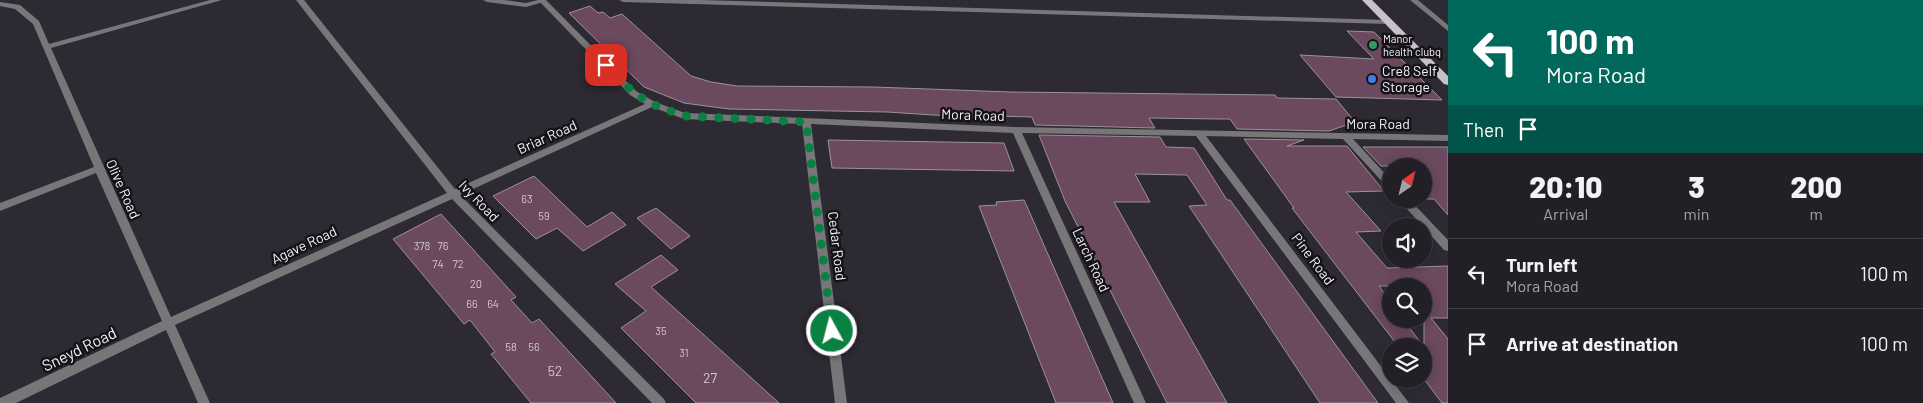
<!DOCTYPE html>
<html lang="en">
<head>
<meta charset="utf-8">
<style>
  :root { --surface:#222026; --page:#2e2d32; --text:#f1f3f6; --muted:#a2a3a7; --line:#3f3e43 }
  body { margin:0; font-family:Barlow,sans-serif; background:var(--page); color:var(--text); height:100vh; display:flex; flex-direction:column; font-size:19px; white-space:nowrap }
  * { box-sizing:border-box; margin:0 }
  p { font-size:16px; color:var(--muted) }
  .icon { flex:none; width:28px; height:28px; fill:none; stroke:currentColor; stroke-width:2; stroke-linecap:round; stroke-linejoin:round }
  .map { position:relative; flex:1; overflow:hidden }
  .side { display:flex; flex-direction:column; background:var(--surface); width:475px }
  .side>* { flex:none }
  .top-card { background:#00695c; color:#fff; overflow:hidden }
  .needle { width:32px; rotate:35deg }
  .tools { position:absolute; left:1382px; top:158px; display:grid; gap:10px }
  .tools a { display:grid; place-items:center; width:50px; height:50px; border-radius:50%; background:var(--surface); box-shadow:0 2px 12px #0003,0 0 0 1px var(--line); font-size:25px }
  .pin { position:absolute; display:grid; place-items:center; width:42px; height:42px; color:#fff; margin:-21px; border-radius:10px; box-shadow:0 2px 8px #0006 }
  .me { position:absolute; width:55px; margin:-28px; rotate:353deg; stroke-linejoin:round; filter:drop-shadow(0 0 4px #0008) }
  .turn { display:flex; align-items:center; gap:18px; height:105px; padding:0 15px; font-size:22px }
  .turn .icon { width:65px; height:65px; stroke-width:2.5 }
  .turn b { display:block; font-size:35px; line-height:42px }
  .then { display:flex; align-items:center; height:48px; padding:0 15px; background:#0003; gap:10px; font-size:19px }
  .eta { display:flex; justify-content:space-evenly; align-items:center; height:85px; text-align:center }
  .eta b { font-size:30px; font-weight:800; line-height:35px }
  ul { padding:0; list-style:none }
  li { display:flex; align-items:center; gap:15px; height:70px; padding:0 15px; border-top:1px solid var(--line) }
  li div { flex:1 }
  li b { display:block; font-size:19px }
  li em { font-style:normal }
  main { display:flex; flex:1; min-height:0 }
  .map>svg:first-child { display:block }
  .building { fill:#6b495f; stroke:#9d9299 }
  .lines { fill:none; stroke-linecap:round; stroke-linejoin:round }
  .service { fill:#79767a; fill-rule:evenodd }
  .minor { fill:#79767a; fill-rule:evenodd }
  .primary { fill:#c7c1ca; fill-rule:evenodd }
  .route { stroke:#0b8043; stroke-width:9; stroke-dasharray:0 16.2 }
  .leisure-dot { fill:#2e9e5b; stroke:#151317; stroke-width:2 }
  .shop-dot { fill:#3f7fe0; stroke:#151317; stroke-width:2 }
  .labels { text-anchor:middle; stroke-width:5; stroke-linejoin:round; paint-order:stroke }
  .far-poi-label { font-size:11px; fill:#f3f1f7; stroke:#151317; text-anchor:start }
  .number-label { font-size:11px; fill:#d1c7d1 }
  .poi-label { font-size:14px; fill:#f3f1f7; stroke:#151317; text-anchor:start }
  .street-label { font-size:14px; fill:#f3f1f7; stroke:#151317 }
  .near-number-label { font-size:14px; fill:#d1c7d1 }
  .near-street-label { font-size:16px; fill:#f3f1f7; stroke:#151317 }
</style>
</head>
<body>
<main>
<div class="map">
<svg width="1448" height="403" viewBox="0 0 1448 403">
  <rect width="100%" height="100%" fill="#2d2a33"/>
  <!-- building -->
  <path class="building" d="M 590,6 L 598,13 L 603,12 L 610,18 L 622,14 L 691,76 L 711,82 L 737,86 L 874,87 L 1010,92 L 1275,95 L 1277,98 L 1336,99 L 1355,122 L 1329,131 L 1237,129 L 1230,119 L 1219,119 L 1149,118 L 1155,128 L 1035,125 L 1032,117 L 994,116 L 995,119 L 887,112 L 729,109 L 684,103 L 644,87 L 569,13 Z
    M 1347,31 L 1374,32 L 1442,100 L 1336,97 L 1300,55 L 1374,59 Z
    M 1039,135 L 1160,137 L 1166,147 L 1194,148 L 1227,200 L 1230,200 L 1378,403 L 1320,403 L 1189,206 L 1207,205 L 1187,175 L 1135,174 L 1150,202 L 1114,202 L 1227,403 L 1167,403 L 1065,201 Z
    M 1244,139 L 1304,140 L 1287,146 L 1347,146 L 1384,191 L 1346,192 L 1381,231 L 1356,232 L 1387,268 L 1448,266 L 1448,318 L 1431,318 L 1448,339 L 1448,403 L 1442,403 L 1424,379 L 1424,286 L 1379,286 L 1391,303 L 1391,319 L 1403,319 L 1423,346 L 1398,346 L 1292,208 L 1294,208 Z
    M 828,140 L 1004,143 L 1014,171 L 832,168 Z
    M 1363,147 L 1448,147 L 1448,215 L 1434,199 L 1424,199 L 1424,166 L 1381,166 Z
    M 534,176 L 587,227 L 612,212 L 626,225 L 583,251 L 557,228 L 536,239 L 493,196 Z
    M 1024,200 L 1029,211 L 1113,403 L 1056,403 L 979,206 L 997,205 L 996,202 Z
    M 656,208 L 690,236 L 671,249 L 637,218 Z
    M 441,214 L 516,297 L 511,300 L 532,323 L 539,319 L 616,403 L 531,403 L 491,354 L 495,352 L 470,320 L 464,324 L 393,239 Z
    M 661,255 L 678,270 L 651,287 L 779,403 L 696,403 L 621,328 L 646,311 L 615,284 Z"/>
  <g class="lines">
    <!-- service -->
    <path class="service" d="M 483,0 L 504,0 L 526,3 L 538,0 L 547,1 L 526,7 L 487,2 Z"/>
    <!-- minor -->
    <path class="minor" d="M 210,0 L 222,0 L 51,48 L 171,317 L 447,193 L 296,0 L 304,0 L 455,189 L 645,104 L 630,95 L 538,0 L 546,0 L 636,91 L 655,102 L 685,113 L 1016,127 L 1448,135 L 1448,141 L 1353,139 L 1391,180 L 1391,189 L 1388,188 L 1343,139 L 1206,136 L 1409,403 L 1396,403 L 1196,136 L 1022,133 L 1146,403 L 1134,403 L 1013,133 L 811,124 L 847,403 L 835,403 L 802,124 L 684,119 L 652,107 L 460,195 L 664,399 L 666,403 L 652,403 L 452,199 L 175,325 L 210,403 L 198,403 L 166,330 L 16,403 L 0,403 L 0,398 L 162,321 L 96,173 L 0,211 L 0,203 L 94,167 L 33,24 L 15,9 L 0,6 L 0,2 L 20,5 L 39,21 L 49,44 Z
      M 619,0 L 700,0 L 1388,20 L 1392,22 L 1388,24 L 623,2 Z
      M 1410,0 L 1418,0 L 1448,25 L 1448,31 Z
      M 1398,199 L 1409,199 L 1448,240 L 1448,251 L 1444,250 Z"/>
    <!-- primary -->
    <path class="primary" d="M 1362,0 L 1372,0 L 1448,76 L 1448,85 L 1444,84 Z"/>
  </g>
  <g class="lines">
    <!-- route -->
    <path class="route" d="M 606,65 L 634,93 L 652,104 L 684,116 L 806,122 L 832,331"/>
  </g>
  <!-- markers -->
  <circle class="leisure-dot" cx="1373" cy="45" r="5"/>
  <circle class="shop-dot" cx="1372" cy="79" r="5"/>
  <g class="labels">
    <!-- far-poi labels -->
    <g class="far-poi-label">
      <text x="1383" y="43">Manor<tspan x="1383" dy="13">health clubq</tspan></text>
    </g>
    <!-- number labels -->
    <g class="number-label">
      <text x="527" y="203">63</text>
      <text x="544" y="220">59</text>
      <text x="422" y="250">378</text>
      <text x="443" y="250">76</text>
      <text x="438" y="268">74</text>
      <text x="458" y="268">72</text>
      <text x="476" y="288">20</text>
      <text x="472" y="308">66</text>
      <text x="493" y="308">64</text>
      <text x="661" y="335">35</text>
      <text x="511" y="351">58</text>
      <text x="534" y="351">56</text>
      <text x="684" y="357">31</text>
    </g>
    <!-- poi labels -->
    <g class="poi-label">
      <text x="1382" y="76">Cre8 Self<tspan x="1382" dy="16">Storage</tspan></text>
    </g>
    <!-- street labels -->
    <g class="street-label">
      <text transform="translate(973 115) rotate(2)" y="5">Mora Road</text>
      <text x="1378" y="129">Mora Road</text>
      <text transform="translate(547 137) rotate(-24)" y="5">Briar Road</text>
      <text transform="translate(123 189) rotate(66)" y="5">Olive Road</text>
      <text transform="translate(479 201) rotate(46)" y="5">Ivy Road</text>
      <text transform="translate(304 245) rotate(-25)" y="5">Agave Road</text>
      <text transform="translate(837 246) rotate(83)" y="5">Cedar Road</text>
      <text transform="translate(1313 259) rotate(53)" y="5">Pine Road</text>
      <text transform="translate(1091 260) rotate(65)" y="5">Larch Road</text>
    </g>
    <!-- near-number labels -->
    <g class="near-number-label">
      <text x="555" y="376">52</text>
      <text x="710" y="383">27</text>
    </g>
    <!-- near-street labels -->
    <g class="near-street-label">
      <text transform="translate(79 349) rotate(-26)" y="6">Sneyd Road</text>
    </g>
  </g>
</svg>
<div class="tools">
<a><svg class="needle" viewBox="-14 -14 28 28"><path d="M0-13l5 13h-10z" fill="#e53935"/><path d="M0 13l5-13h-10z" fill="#a2a3a7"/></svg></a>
<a><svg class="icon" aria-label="sound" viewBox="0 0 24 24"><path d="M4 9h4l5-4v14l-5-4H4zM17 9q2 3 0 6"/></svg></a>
<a><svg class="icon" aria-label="search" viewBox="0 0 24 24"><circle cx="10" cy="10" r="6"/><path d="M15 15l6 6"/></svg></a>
<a><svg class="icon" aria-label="layers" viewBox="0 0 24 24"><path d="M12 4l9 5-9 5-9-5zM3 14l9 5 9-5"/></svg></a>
</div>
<div class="pin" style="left:606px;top:65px;background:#d93025"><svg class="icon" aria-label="arrive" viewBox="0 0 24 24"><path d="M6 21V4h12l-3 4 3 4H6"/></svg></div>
<svg class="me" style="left:832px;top:331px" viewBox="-20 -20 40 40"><circle r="17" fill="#0b8043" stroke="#fff" stroke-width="3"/><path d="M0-11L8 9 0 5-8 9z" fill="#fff"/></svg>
</div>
<section class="side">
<div class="top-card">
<div class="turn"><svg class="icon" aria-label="left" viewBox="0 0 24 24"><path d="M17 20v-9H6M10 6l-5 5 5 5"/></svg><div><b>100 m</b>Mora Road</div></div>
<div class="then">Then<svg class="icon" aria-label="arrive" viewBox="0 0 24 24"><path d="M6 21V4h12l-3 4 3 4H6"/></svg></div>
</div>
<div class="eta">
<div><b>20:10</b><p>Arrival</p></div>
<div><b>3</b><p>min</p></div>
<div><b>200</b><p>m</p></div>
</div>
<ul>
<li><svg class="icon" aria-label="left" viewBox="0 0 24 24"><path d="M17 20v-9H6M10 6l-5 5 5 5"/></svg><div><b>Turn left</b><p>Mora Road</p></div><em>100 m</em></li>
<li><svg class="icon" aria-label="arrive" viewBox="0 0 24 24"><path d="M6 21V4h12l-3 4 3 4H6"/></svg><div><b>Arrive at destination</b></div><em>100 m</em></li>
</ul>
</section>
</main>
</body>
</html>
